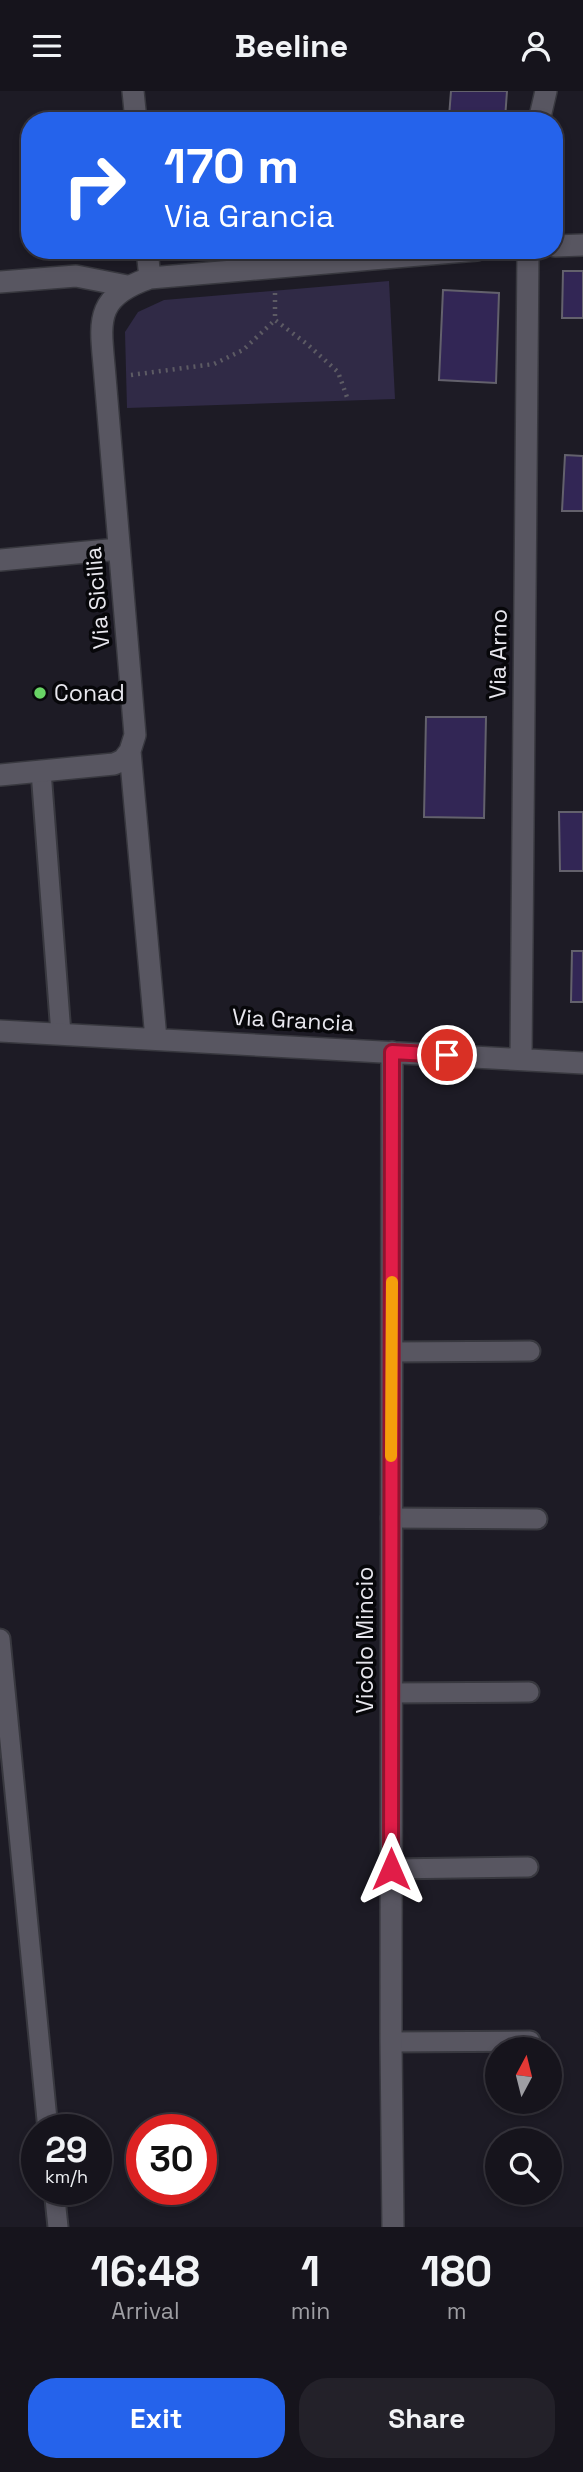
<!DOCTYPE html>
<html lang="en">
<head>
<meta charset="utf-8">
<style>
  :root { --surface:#16141c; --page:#232129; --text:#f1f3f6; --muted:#9e9ea3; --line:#35333b; --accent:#2563eb }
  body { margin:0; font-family:"Space Grotesk",sans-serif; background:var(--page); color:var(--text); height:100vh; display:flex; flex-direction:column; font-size:26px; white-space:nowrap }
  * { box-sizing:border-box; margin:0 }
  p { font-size:23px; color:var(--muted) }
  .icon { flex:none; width:38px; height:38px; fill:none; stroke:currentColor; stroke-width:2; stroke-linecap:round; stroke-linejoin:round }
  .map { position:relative; height:2136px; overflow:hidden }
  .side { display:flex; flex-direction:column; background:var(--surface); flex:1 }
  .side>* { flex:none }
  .top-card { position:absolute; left:21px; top:21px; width:542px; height:147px; border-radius:28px; box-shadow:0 4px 10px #0003,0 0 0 2px var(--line); background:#2563eb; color:#fff; overflow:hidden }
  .needle { width:46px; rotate:7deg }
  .fabs { position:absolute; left:485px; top:1946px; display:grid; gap:14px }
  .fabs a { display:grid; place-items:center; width:77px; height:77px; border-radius:50%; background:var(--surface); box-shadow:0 4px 10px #0003,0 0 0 2px var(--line); font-size:35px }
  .speed { position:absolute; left:21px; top:2023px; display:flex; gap:14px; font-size:35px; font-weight:700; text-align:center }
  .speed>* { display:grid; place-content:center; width:91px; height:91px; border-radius:50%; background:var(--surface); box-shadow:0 4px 10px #0003,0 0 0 2px var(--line); line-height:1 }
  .speed small { font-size:18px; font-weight:400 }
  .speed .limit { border:10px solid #d22; background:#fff; color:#111 }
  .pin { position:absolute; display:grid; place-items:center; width:60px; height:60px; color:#fff; margin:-30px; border:4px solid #fff; border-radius:50%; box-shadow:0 2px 7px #0007 }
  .me { position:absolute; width:77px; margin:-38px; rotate:0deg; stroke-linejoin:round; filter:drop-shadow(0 0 5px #0008) }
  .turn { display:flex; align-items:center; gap:24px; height:147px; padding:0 28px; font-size:32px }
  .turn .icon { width:91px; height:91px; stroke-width:2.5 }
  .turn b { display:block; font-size:49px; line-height:60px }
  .eta { display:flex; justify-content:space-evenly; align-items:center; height:119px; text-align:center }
  .eta b { font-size:42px; font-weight:800; line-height:49px }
  .action { display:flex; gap:14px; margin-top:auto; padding:14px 28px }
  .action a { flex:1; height:80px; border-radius:28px; background:var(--accent); color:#fff; font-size:28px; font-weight:800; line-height:80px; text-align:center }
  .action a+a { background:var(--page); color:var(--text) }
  header { display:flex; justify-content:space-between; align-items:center; height:91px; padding:0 28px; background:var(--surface); font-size:32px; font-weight:800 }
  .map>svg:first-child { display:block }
  .green { fill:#302a46 }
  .building { fill:#322655; stroke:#63616c; stroke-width:2 }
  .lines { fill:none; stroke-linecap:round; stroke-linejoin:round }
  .lane-casing { stroke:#38383f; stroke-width:23 }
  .street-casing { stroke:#38383f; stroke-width:24 }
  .path { stroke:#5d5b64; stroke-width:4.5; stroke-dasharray:2 5; stroke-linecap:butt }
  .lane { stroke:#585661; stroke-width:19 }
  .street { stroke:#585661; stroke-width:21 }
  .route-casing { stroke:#92132f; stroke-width:18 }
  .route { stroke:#e11d48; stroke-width:12 }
  .slow { stroke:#f59e0b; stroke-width:12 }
  .poi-dot { fill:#68d465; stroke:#07070a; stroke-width:2.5 }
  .labels { text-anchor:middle; stroke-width:7; stroke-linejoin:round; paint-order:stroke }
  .street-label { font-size:23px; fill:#e8e7ee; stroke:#07070a }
  .poi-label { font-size:23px; fill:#e8e7ee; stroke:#07070a; text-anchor:start }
</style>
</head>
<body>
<header><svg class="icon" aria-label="menu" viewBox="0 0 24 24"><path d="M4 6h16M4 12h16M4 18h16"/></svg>Beeline<svg class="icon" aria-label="person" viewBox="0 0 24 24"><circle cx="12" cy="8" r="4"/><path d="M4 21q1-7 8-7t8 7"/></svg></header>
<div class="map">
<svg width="583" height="2136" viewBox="0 0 583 2136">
  <rect width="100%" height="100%" fill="#1d1b25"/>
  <!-- green -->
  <path class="green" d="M 389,190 L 395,308 L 127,317 L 125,241 L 138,221 L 164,209 Z"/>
  <!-- building -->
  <path class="building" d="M 451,0 L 507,0 L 505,28 L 449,26 Z
    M 563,180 L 583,180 L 583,227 L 562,227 Z
    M 443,199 L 499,202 L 496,292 L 439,289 Z
    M 565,364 L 583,365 L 583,420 L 562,420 Z
    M 426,626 L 486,626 L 484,727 L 424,726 Z
    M 559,721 L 583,721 L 583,780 L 560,780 Z
    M 572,860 L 583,860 L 583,911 L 571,911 Z"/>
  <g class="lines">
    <defs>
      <path id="lane" d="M 41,680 L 61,943
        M 392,1261 L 530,1260
        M 391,1427 L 537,1428
        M 0,1548 L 48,2039
        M 391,1602 L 529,1601
        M 391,1778 L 528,1776
        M 391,1951 L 530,1950
        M 54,2098 L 58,2136"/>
      <path id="street" d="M 133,0 L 136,30
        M 539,30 L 546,0
        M 555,155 L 583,154
        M 147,159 L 150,187
        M 0,191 L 76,185 L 127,195
        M 0,469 L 119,458
        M 0,684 L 114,673 L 123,669 L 130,660
        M 0,940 L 583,972
        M 156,948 L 130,660 L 135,644 L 105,286 C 101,233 91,207 150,187 L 477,159
        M 392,961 L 391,1951 L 393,2136
        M 521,968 L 528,159"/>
    </defs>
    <!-- lane casing -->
    <use href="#lane" class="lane-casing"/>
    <!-- street casing -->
    <use href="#street" class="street-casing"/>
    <!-- path -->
    <path class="path" d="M 275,202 L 275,229 L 307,253 L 338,281 L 348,309
      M 131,284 L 214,273 L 243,259 L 275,229"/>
    <!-- lane -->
    <use href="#lane" class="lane"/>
    <!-- street -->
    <use href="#street" class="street"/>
  </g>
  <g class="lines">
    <defs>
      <path id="route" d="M 391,1778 L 392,961 L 447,964"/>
    </defs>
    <!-- route casing -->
    <use href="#route" class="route-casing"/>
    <!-- route -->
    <use href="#route" class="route"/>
    <!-- slow -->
    <path class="slow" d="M 391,1365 L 392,1191"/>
  </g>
  <!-- markers -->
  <circle class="poi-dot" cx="40" cy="602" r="7"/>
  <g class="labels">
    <!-- street labels -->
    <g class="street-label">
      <text transform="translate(97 507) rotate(-95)" y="8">Via Sicilia</text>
      <text transform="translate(498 563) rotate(-89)" y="8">Via Arno</text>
      <text transform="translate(293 929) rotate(3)" y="8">Via Grancia</text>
      <text transform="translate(365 1549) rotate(-90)" y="8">Vicolo Mincio</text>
    </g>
    <!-- poi labels -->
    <g class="poi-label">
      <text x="54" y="610">Conad</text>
    </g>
  </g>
</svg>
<div class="fabs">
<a><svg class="needle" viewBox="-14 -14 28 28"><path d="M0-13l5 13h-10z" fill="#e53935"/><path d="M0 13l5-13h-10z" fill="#9e9ea3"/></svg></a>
<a><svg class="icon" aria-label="search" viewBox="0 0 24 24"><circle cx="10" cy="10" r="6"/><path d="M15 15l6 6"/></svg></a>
</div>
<div class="speed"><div>29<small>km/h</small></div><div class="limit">30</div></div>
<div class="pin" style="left:447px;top:964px;background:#d93025"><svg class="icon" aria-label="arrive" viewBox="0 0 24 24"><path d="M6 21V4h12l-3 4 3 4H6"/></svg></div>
<svg class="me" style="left:391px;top:1778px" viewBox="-20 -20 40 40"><path d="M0-17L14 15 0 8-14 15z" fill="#e11d48" stroke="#fff" stroke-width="4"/></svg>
<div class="top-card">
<div class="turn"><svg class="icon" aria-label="right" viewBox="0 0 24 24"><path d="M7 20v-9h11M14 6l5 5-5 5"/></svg><div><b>170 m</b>Via Grancia</div></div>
</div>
</div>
<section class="side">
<div class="eta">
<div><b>16:48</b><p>Arrival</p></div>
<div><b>1</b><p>min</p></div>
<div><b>180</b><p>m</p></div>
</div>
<div class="action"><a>Exit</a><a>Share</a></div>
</section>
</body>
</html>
